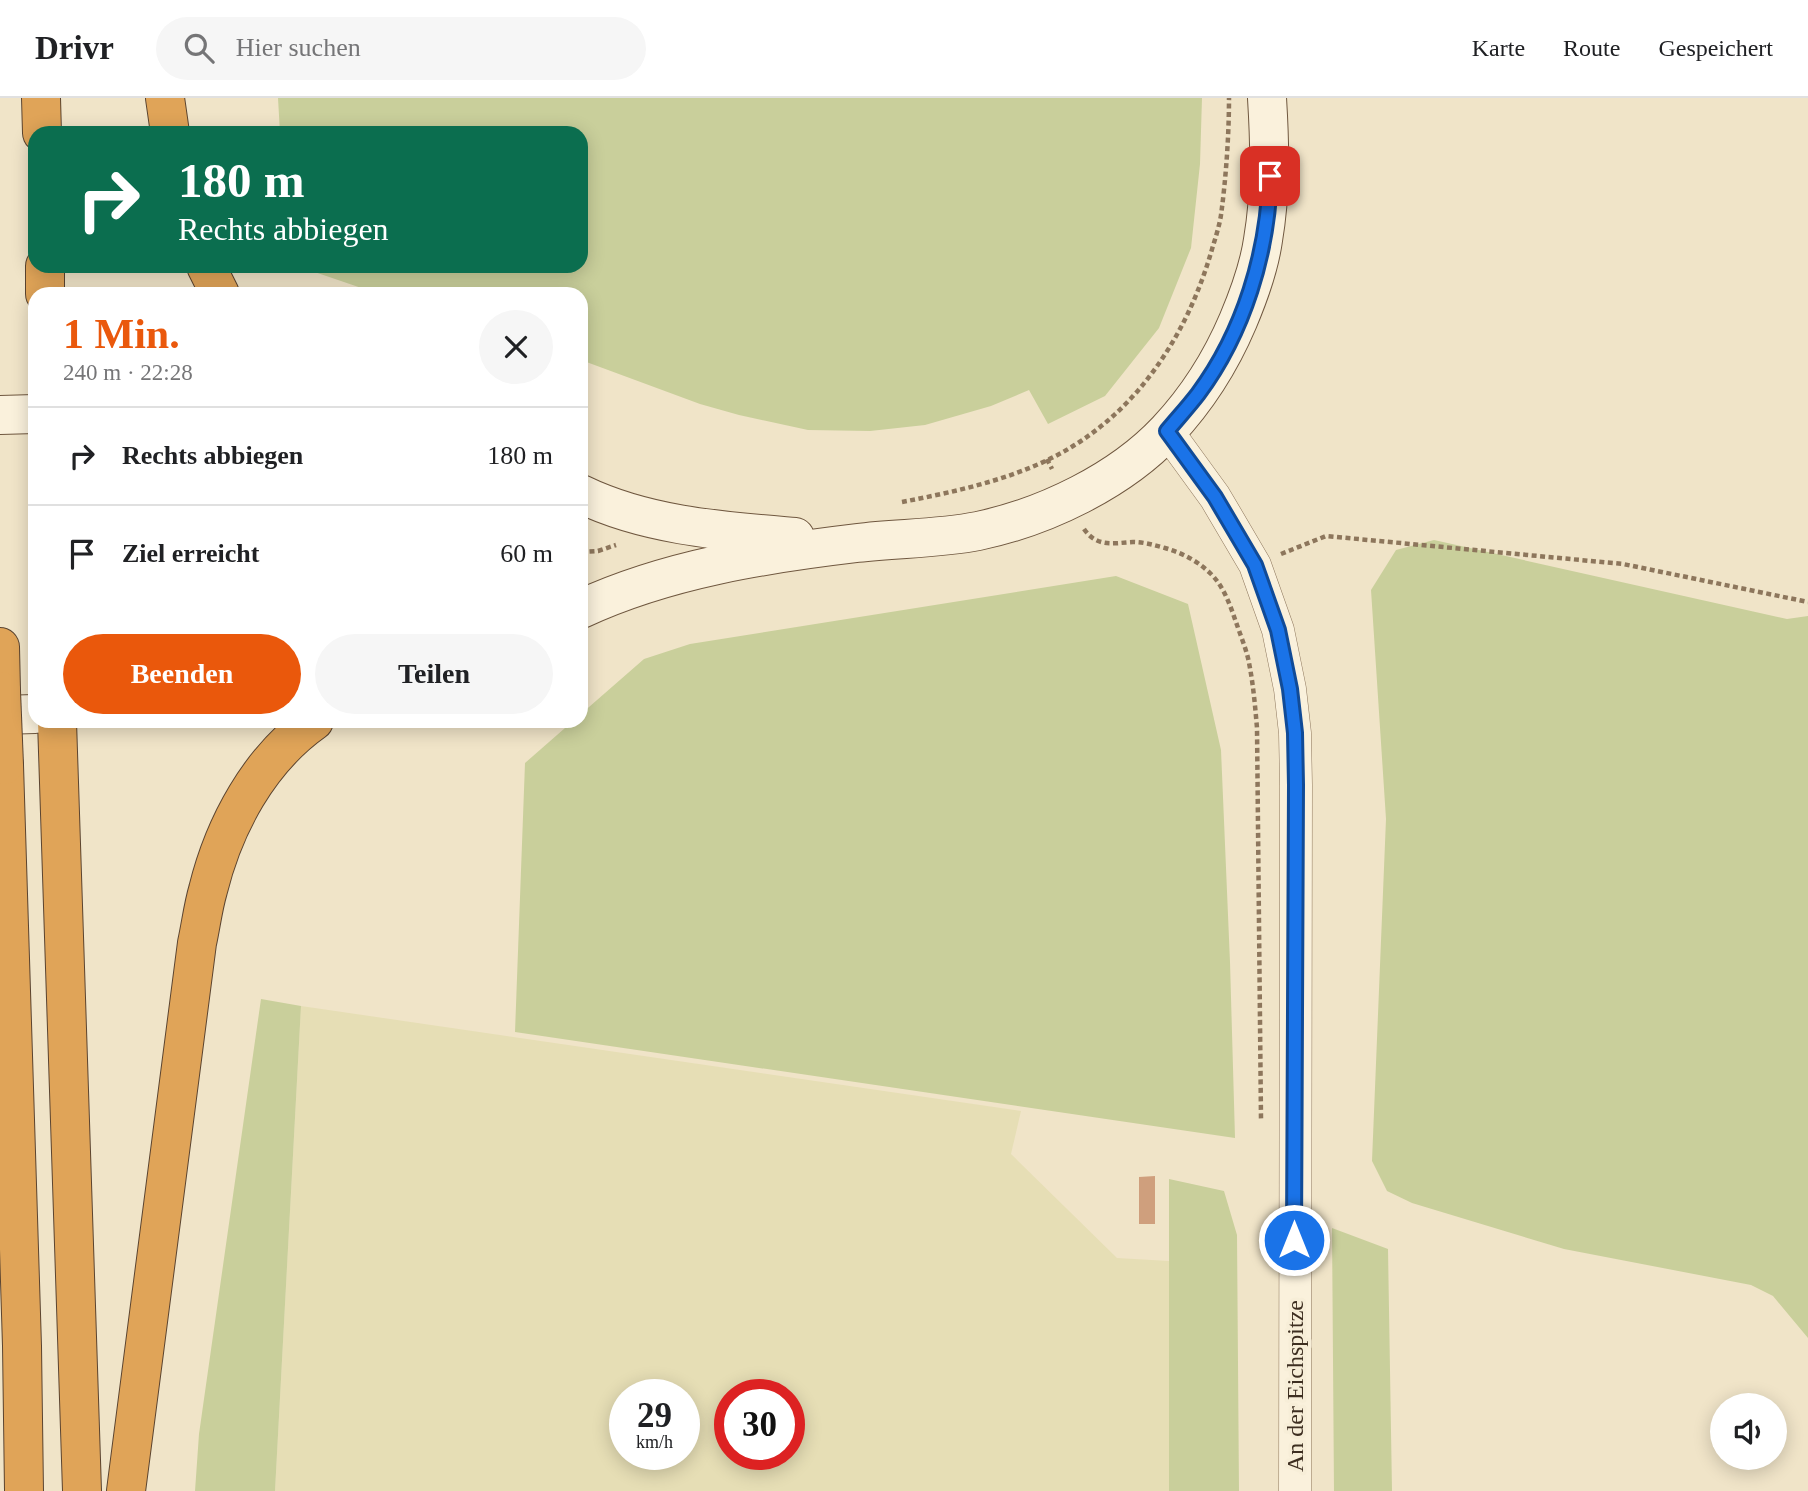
<!DOCTYPE html>
<html lang="de">
<head>
<meta charset="utf-8">
<style>
  :root { --surface:#fff; --page:#f6f6f6; --text:#202124; --muted:#757577; --line:#e0e0e0; --accent:#ea580c }
  body { margin:0; font-family:"Times New Roman",serif; background:var(--page); color:var(--text); height:100vh; display:flex; flex-direction:column; font-size:26px; white-space:nowrap }
  * { box-sizing:border-box; margin:0 }
  p { font-size:23px; color:var(--muted) }
  .icon { flex:none; width:38px; height:38px; fill:none; stroke:currentColor; stroke-width:2; stroke-linecap:round; stroke-linejoin:round }
  .map { position:relative; flex:1; overflow:hidden }
  .drawer { position:absolute; left:28px; top:189px; width:560px; height:441px; display:flex; flex-direction:column; background:var(--surface); border-radius:21px; box-shadow:0 4px 18px #0003 }
  .drawer>* { flex:none }
  .hud { position:absolute; left:28px; top:28px; width:560px; height:147px; border-radius:21px; box-shadow:0 4px 18px #0003; background:#0b6e4f; color:#fff; overflow:hidden }
  .fabs { position:absolute; left:1710px; top:1295px; display:grid; gap:14px }
  .fabs a { display:grid; place-items:center; width:77px; height:77px; border-radius:50%; background:var(--surface); box-shadow:0 4px 18px #0003; font-size:35px }
  .speed { position:absolute; left:609px; top:1281px; display:flex; gap:14px; font-size:35px; font-weight:700; text-align:center }
  .speed>* { display:grid; place-content:center; width:91px; height:91px; border-radius:50%; background:var(--surface); box-shadow:0 4px 18px #0003; line-height:1 }
  .speed small { font-size:18px; font-weight:400 }
  .speed .limit { border:10px solid #d22; background:#fff; color:#111 }
  .pin { position:absolute; display:grid; place-items:center; width:60px; height:60px; color:#fff; margin:-30px; border-radius:14px; box-shadow:0 4px 10px #0006 }
  .me { position:absolute; width:77px; margin:-38px; rotate:0deg; stroke-linejoin:round; filter:drop-shadow(0 0 5px #0008) }
  .turn { display:flex; align-items:center; gap:24px; height:147px; padding:0 35px; font-size:32px }
  .turn .icon { width:91px; height:91px; stroke-width:2.5 }
  .turn b { display:block; font-size:49px; line-height:60px }
  .round { display:grid; place-items:center; flex:none; width:74px; height:74px; border-radius:37px; background:var(--page) }
  .head { display:flex; align-items:center; justify-content:space-between; height:119px; padding:0 35px }
  h1 { font-size:42px; font-weight:800; line-height:52px; color:var(--accent) }
  .button { display:flex; gap:14px; margin-top:auto; padding:14px 35px }
  .button a { flex:1; height:80px; border-radius:42px; background:var(--accent); color:#fff; font-size:28px; font-weight:800; line-height:80px; text-align:center }
  .button a+a { background:var(--page); color:var(--text) }
  ul { padding:0; list-style:none }
  li { display:flex; align-items:center; gap:21px; height:98px; padding:0 35px; border-top:2px solid var(--line) }
  li div { flex:1 }
  li b { display:block; font-size:26px }
  li em { font-style:normal }
  header { display:flex; align-items:center; gap:42px; box-sizing:border-box; height:98px; padding:0 35px; background:var(--surface); border-bottom:2px solid var(--line) }
  header strong { font-size:33px }
  nav { display:flex; gap:38px; margin-inline-start:auto; font-size:24px }
  .search { width:490px; height:63px; background:var(--page); display:flex; align-items:center; gap:18px; box-sizing:border-box; padding:0 24px; border-radius:38px; color:var(--muted); font-size:26px }
  .map>svg:first-child { display:block }
  .farmland { fill:#e6deb5; fill-rule:evenodd }
  .green { fill:#c9cf9b }
  .building { fill:#cf9f7d }
  .lines { fill:none; stroke-linecap:round; stroke-linejoin:round }
  .street-casing { stroke:#8d765c; stroke-width:33 }
  .secondary-casing { stroke:#6f573f; stroke-width:40 }
  .highway-casing { stroke:#5b4430; stroke-width:40 }
  .path { stroke:#8d765c; stroke-width:4.5; stroke-dasharray:5 3.5; stroke-linecap:butt }
  .street { stroke:#faf1dc; stroke-width:32 }
  .secondary { stroke:#faf1dc; stroke-width:38 }
  .highway { stroke:#e0a458; stroke-width:38 }
  .highway-bridge-casing { stroke:#5b4430; stroke-width:40; stroke-linecap:butt }
  .highway-bridge { stroke:#e0a458; stroke-width:38 }
  .route-casing { stroke:#114b97; stroke-width:18 }
  .route { stroke:#1a73e8; stroke-width:12 }
  .labels { text-anchor:middle; stroke-width:7; stroke-linejoin:round; paint-order:stroke }
  .street-label { font-size:24px; fill:#3d2e20; stroke:#f7eed8 }
</style>
</head>
<body>
<header>
<strong>Drivr</strong>
<div class="search"><svg class="icon" aria-label="search" viewBox="0 0 24 24"><circle cx="10" cy="10" r="6"/><path d="M15 15l6 6"/></svg>Hier suchen</div>
<nav><a>Karte</a><a>Route</a><a>Gespeichert</a></nav>
</header>
<div class="map">
<svg width="1808" height="1393" viewBox="0 0 1808 1393">
  <rect width="100%" height="100%" fill="#f0e4c8"/>
  <!-- farmland -->
  <path class="farmland" d="M 301,908 L 1021,1013 L 1011,1056 L 1117,1160 L 1169,1163 L 1169,1393 L 275,1393 ZM 625,1297 L 684,1297 L 684,1356 L 625,1356 ZM 730,1297 L 789,1297 L 789,1356 L 730,1356 Z"/>
  <!-- green -->
  <path class="green" d="M 278,0 L 1202,0 L 1200,66 L 1191,150 L 1159,230 L 1105,298 L 1048,326 L 1029,292 L 991,308 L 925,327 L 870,333 L 808,332 L 739,317 L 700,306 L 581,262 L 581,196 L 379,196 L 297,168 L 581,168 L 581,35 L 280,35 Z
    M 1434,442 L 1787,521 L 1808,518 L 1808,1240 L 1773,1198 L 1751,1187 L 1564,1151 L 1412,1105 L 1387,1093 L 1372,1063 L 1386,721 L 1371,492 L 1396,452 Z
    M 1116,478 L 1188,506 L 1221,652 L 1230,864 L 1235,1040 L 515,934 L 525,665 L 573,623 L 581,623 L 581,616 L 644,561 L 690,546 Z
    M 261,901 L 301,908 L 275,1393 L 195,1393 L 199,1336 Z
    M 1169,1081 L 1224,1093 L 1237,1137 L 1239,1393 L 1169,1393 Z
    M 1332,1130 L 1388,1151 L 1392,1393 L 1334,1393 Z"/>
  <!-- building -->
  <path class="building" d="M 1155,1078 L 1155,1126 L 1139,1126 L 1139,1079 Z"/>
  <g class="lines">
    <defs>
      <path id="street" d="M 1167,333 L 1215,399 L 1255,467 L 1278,532 L 1290,591 L 1295,635 L 1296,687 L 1295,1393"/>
      <path id="secondary" d="M 0,317 L 35,316
        M 581,396 C 647,428 723,433 795,439
        M 581,511 C 667,471 764,456 857,445 C 898,440 938,441 978,433 C 1045,419 1120,383 1167,333 C 1197,301 1221,263 1238,223 C 1249,197 1259,170 1263,142 C 1271,95 1270,48 1267,0
        M 0,617 L 35,616"/>
      <path id="highway" d="M 41,0 L 42,35
        M 165,0 L 170,35
        M 45,168 L 45,196
        M 206,168 L 220,196
        M 0,549 L 1,593
        M 57,623 L 82,1393
        M 4,667 L 22,1248 L 24,1393
        M 126,1393 L 197,845 C 201,827 203,809 208,792 C 224,727 259,662 314,623"/>
    </defs>
    <!-- street casing -->
    <use href="#street" class="street-casing"/>
    <!-- secondary casing -->
    <use href="#secondary" class="secondary-casing"/>
    <!-- highway casing -->
    <use href="#highway" class="highway-casing"/>
    <!-- path -->
    <path class="path" d="M 1047,361 L 1052,371
      M 902,404 C 959,393 1024,379 1073,348 C 1142,306 1187,234 1210,158 C 1214,144 1219,130 1221,117 C 1226,80 1229,37 1229,0
      M 1084,431 C 1097,450 1114,445 1133,444 C 1144,444 1154,447 1165,450 C 1182,455 1198,463 1211,476 C 1224,489 1230,507 1236,524 C 1240,536 1245,548 1248,560 C 1253,583 1255,607 1257,630 L 1261,1021
      M 581,454 L 598,453 L 616,447
      M 1281,456 L 1326,438 L 1623,466 L 1808,504"/>
    <!-- street -->
    <use href="#street" class="street"/>
    <!-- secondary -->
    <use href="#secondary" class="secondary"/>
    <!-- highway -->
    <use href="#highway" class="highway"/>
    <defs>
      <path id="highway-bridge" d="M 1,593 L 4,667"/>
    </defs>
    <!-- highway-bridge casing -->
    <use href="#highway-bridge" class="highway-bridge-casing"/>
    <!-- highway-bridge -->
    <use href="#highway-bridge" class="highway-bridge"/>
  </g>
  <g class="lines">
    <defs>
      <path id="route" d="M 1270,78 C 1268,154 1244,234 1198,296 C 1188,309 1177,321 1167,333 L 1215,399 L 1255,467 L 1278,532 L 1290,591 L 1295,635 L 1296,687 L 1294,1142"/>
    </defs>
    <!-- route casing -->
    <use href="#route" class="route-casing"/>
    <!-- route -->
    <use href="#route" class="route"/>
  </g>
  <g class="labels">
    <!-- street labels -->
    <g class="street-label">
      <text transform="translate(1295 1288) rotate(-90)" y="8">An der Eichspitze</text>
    </g>
  </g>
</svg>
<div class="fabs">
<a><svg class="icon" aria-label="sound" viewBox="0 0 24 24"><path d="M4 9h4l5-4v14l-5-4H4zM17 9q2 3 0 6"/></svg></a>
</div>
<div class="speed"><div>29<small>km/h</small></div><div class="limit">30</div></div>
<div class="pin" style="left:1270px;top:78px;background:#d93025"><svg class="icon" aria-label="arrive" viewBox="0 0 24 24"><path d="M6 21V4h12l-3 4 3 4H6"/></svg></div>
<svg class="me" style="left:1294px;top:1142px" viewBox="-20 -20 40 40"><circle r="17" fill="#1a73e8" stroke="#fff" stroke-width="3"/><path d="M0-11L8 9 0 5-8 9z" fill="#fff"/></svg>
<div class="hud">
<div class="turn"><svg class="icon" aria-label="right" viewBox="0 0 24 24"><path d="M7 20v-9h11M14 6l5 5-5 5"/></svg><div><b>180 m</b>Rechts abbiegen</div></div>
</div>
<section class="drawer">
<div class="head"><div><h1>1 Min.</h1><p>240 m · 22:28</p></div><a class="round"><svg class="icon" aria-label="close" viewBox="0 0 24 24"><path d="M6 6l12 12M18 6L6 18"/></svg></a></div>
<ul>
<li><svg class="icon" aria-label="right" viewBox="0 0 24 24"><path d="M7 20v-9h11M14 6l5 5-5 5"/></svg><div><b>Rechts abbiegen</b></div><em>180 m</em></li>
<li><svg class="icon" aria-label="arrive" viewBox="0 0 24 24"><path d="M6 21V4h12l-3 4 3 4H6"/></svg><div><b>Ziel erreicht</b></div><em>60 m</em></li>
</ul>
<div class="button"><a>Beenden</a><a>Teilen</a></div>
</section>
</div>
</body>
</html>
